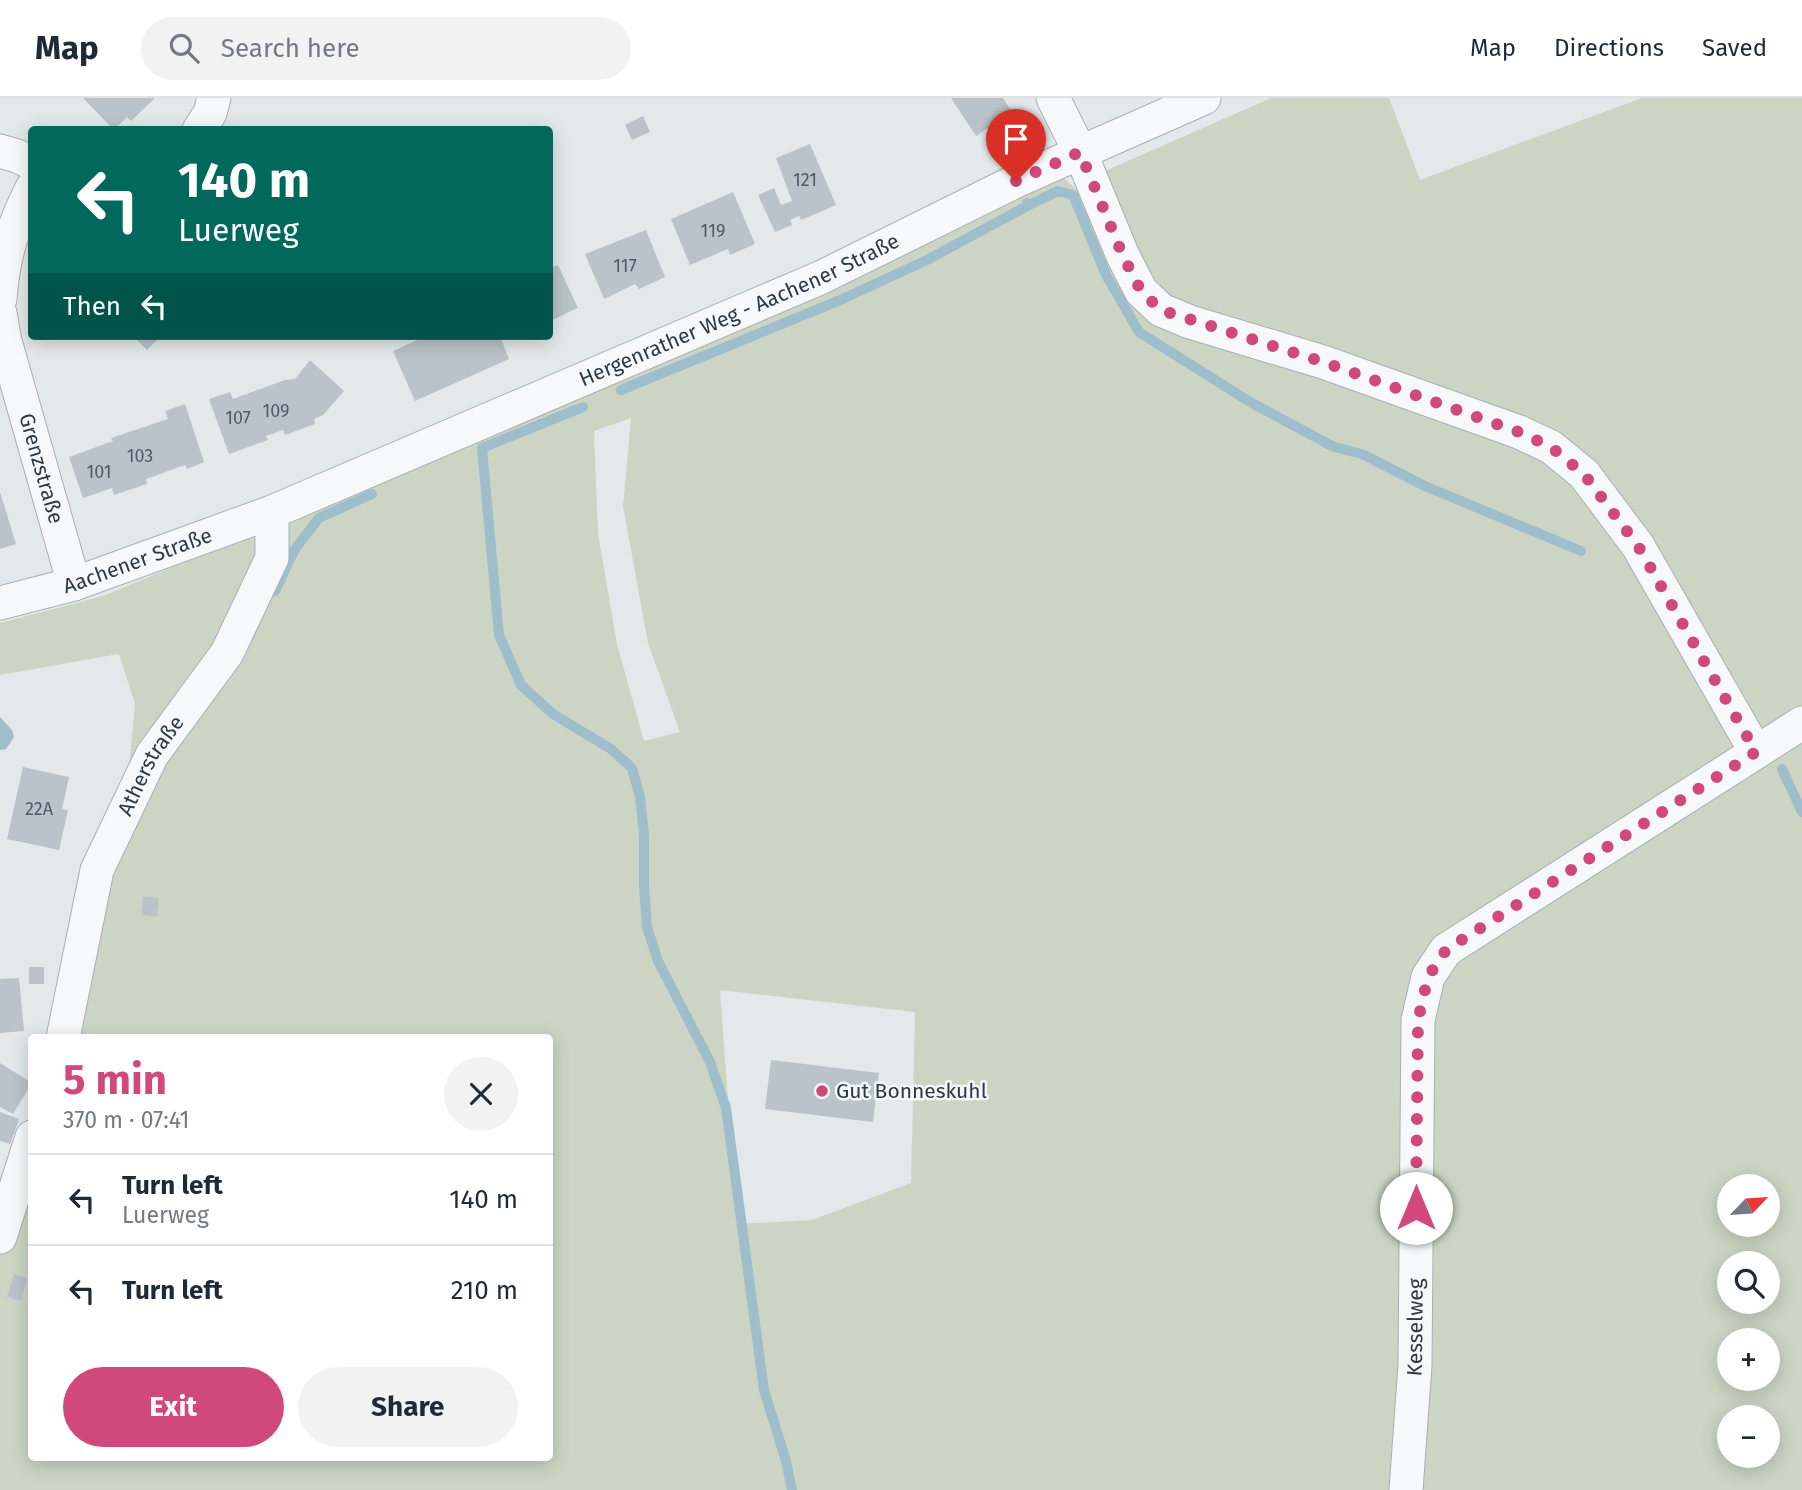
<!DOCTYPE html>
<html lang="en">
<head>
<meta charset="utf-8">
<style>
  :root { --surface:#fff; --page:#f2f2f3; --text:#1f2937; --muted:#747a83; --line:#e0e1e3; --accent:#d0497a }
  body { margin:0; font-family:"Fira Sans",sans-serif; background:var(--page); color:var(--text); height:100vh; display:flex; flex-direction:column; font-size:26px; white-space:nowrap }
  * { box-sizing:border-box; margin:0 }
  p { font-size:23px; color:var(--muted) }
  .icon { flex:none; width:38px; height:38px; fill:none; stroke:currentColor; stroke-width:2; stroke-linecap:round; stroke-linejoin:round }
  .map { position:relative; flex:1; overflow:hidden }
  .drawer { position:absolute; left:28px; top:936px; width:525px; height:427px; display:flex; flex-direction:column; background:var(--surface); border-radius:7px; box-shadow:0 4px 18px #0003 }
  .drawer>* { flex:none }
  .guide { position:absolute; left:28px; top:28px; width:525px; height:214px; border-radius:7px; box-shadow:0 4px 18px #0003; background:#00695c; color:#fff; overflow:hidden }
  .needle { width:46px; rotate:65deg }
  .fabs { position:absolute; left:1717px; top:1076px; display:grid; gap:14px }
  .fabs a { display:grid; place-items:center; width:63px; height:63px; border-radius:50%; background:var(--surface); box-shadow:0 4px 18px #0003; font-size:35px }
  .pin { position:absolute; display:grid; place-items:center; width:60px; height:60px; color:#fff; margin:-72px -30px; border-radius:50% 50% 50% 0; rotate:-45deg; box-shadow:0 0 7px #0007 }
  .pin .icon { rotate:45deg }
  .me { position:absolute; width:77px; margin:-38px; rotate:0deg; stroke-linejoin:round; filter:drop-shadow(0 0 5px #0008) }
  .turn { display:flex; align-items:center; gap:24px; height:147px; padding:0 35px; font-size:32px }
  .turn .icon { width:91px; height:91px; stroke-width:2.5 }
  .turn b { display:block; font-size:49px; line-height:60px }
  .then { display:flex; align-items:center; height:66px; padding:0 35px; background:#0003; gap:14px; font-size:26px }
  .round { display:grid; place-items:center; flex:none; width:74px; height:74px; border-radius:37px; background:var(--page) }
  .head { display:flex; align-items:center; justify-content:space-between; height:119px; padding:0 35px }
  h1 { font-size:42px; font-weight:700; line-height:52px; color:var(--accent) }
  .cta { display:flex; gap:14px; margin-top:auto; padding:14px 35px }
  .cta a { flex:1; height:80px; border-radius:42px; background:var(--accent); color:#fff; font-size:28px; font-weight:700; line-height:80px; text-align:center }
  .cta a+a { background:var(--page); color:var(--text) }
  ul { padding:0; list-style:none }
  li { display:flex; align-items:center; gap:21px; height:91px; padding:0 35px; border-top:2px solid var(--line) }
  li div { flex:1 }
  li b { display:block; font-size:26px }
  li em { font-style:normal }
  header { display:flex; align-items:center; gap:42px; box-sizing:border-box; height:98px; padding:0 35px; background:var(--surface); border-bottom:2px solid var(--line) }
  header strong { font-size:33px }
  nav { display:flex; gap:38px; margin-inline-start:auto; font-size:24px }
  .search { width:490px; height:63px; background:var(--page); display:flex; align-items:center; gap:18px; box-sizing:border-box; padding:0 24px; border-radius:38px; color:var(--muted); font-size:26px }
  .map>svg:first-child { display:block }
  .green { fill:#ccd5c4; fill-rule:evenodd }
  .water { fill:#9fbecb }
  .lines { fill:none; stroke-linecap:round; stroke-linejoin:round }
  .stream { stroke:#9fbecb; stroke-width:10 }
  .building { fill:#bac3c9 }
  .minor-casing { stroke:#a8b0b6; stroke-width:35 }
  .minor { stroke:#f6f8fa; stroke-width:33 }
  .route { stroke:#d0497a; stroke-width:12; stroke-dasharray:0 21.6 }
  .poi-dot { fill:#d0497a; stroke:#f3f7f9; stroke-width:2.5 }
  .labels { text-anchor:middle; stroke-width:5; stroke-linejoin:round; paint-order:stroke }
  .number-label { font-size:18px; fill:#4f5c65 }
  .street-label { font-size:21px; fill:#2b3944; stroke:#f3f7f9 }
  .poi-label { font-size:21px; fill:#2b3944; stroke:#f3f7f9; text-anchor:start }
</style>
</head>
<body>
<header>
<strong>Map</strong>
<div class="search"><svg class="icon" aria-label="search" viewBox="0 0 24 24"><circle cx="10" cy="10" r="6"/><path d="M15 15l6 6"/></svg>Search here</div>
<nav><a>Map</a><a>Directions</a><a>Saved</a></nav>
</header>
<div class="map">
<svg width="1802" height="1392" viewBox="0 0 1802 1392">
  <rect width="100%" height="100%" fill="#e3e8eb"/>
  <!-- green -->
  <path class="green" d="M 1271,0 L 1389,0 L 1420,82 L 1642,0 L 1802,0 L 1802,1392 L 0,1392 L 0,1110 L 31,1011 L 32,1360 L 550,1360 L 550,940 L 54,940 L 128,681 L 135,606 L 119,556 L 0,577 L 0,525 L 103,498 L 213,452 L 301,420 L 1063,79 L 1081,96 L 1105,73 ZM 631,320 L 623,408 L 648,545 L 680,634 L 644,643 L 617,546 L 598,436 L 594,333 ZM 720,892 L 915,914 L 911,1085 L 812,1122 L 737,1126 ZM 1729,1088 L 1768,1088 L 1768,1127 L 1729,1127 ZM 1729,1166 L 1768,1166 L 1768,1204 L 1729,1204 ZM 1729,1242 L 1768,1242 L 1768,1281 L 1729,1281 ZM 1729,1320 L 1768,1320 L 1768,1358 L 1729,1358 Z"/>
  <!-- water -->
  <path class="water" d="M 0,619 L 12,632 L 14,639 L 6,651 L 0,652 Z"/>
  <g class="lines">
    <!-- stream -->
    <path class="stream" d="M 1027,105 L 1029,107 L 1058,93 L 1073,97 L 1106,177 L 1139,234 L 1250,304 L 1334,349 L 1362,356 L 1425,388 L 1581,453
      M 621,292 L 838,203 L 927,162 L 1029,107
      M 583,309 L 482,350 L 499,537 L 521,587 L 553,616 L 611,651 L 632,670 L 640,699 L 644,737 L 644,788 L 647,829 L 658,863 L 710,964 L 726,1010 L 764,1292 L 786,1363 L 792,1392
      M 275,493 L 295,451 L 319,420 L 372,396
      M 1782,671 L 1802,714"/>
  </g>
  <!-- building -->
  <path class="building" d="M 83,0 L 155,0 L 131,23 L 127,19 L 114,32 Z
    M 951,0 L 1003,0 L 1012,14 L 976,38 Z
    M 643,18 L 650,34 L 632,42 L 625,27 Z
    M 810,46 L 836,107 L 801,122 L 799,118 L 790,122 L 792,127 L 775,134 L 758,97 L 774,90 L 781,107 L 792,103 L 776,60 Z
    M 733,94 L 755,146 L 730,157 L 728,151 L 690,167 L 671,121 Z
    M 646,132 L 665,179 L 639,191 L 635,186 L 604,201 L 585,156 Z
    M 558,167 L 578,210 L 550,223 L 550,170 Z
    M 133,238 L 161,238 L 147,252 Z
    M 426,238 L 500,238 L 509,261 L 415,303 L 393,253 Z
    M 310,262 L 344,293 L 323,317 L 314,321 L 315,326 L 285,337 L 283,332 L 266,338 L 268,342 L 229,356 L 209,301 L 230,294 L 233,301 L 285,282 L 295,281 Z
    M 185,306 L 204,364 L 187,371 L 185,367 L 146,381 L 147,386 L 114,397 L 112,390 L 83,400 L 69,359 L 113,343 L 111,340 L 168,321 L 165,313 Z
    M 0,394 L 16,446 L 0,451 Z
    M 23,669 L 69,679 L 62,711 L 68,712 L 59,752 L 7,741 Z
    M 143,798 L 159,800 L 157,819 L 141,817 Z
    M 29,869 L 44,869 L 44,886 L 29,886 Z
    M 19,880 L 24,933 L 0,935 L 0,881 Z
    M 771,962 L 879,975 L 873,1024 L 765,1011 Z
    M 0,965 L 32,985 L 13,1016 L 0,1009 Z
    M 0,1014 L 19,1021 L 10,1046 L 0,1043 Z
    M 14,1176 L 27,1180 L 21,1203 L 7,1199 Z"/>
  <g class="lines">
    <defs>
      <g id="minor">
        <path d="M 1053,0 L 1080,54 L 1123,158 L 1141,193 L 1161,212 L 1190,224 L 1323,264 L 1519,334 L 1551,349 L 1584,376 L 1638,448 L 1756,654"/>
        <path d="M 199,32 L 210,15 L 214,0"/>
        <path d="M 0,53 L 17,58 L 32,65"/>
        <path d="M 0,201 C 3,158 13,128 32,90"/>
        <path id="s1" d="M 0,215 L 5,243 L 74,486"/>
        <path id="s2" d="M 0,505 L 74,486 L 272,414 L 822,179 L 1016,83 L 1204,0"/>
        <path id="s3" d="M 63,940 L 97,772 L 152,657 L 227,555 L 272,460 L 272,414"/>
        <path d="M 0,1139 L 32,1039"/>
        <path id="s4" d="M 1406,1392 L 1415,1267 L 1418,922 L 1428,879 L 1446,852 L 1802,625"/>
      </g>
    </defs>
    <!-- minor casing -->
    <use href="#minor" class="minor-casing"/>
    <!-- minor -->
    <use href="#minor" class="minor"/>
  </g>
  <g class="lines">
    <!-- route -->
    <path class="route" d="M 1016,83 L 1080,54 L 1123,158 L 1141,193 L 1161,212 L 1323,264 L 1519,334 L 1551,349 L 1584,376 L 1638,448 L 1756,654 L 1446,852 L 1428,879 L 1418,922 L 1416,1110"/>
  </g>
  <!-- markers -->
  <circle class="poi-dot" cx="822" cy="993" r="7"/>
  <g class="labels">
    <!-- number labels -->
    <g class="number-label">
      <text x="805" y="88">121</text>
      <text x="713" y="139">119</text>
      <text x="625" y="174">117</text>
      <text x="276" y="319">109</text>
      <text x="238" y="326">107</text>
      <text x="140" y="364">103</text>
      <text x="99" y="380">101</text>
      <text x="39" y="717">22A</text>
    </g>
    <!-- street labels -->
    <g class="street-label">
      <text dy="7" stroke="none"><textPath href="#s2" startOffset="796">Hergenrather Weg - Aachener Straße</textPath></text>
      <text dy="7" stroke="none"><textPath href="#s1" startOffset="161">Grenzstraße</textPath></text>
      <text dy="7" stroke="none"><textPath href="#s2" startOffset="144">Aachener Straße</textPath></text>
      <text dy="7" stroke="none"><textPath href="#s3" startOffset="289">Atherstraße</textPath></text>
      <text dy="7" stroke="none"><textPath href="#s4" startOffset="163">Kesselweg</textPath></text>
    </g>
    <!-- poi labels -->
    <g class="poi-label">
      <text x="836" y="1000">Gut Bonneskuhl</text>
    </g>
  </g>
</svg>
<div class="fabs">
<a><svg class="needle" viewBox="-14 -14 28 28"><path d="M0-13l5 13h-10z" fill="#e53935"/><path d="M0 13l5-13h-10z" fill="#747a83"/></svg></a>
<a><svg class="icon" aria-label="search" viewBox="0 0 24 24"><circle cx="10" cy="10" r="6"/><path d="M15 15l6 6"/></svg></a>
<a>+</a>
<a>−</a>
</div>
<div class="pin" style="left:1016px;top:83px;background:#d93025"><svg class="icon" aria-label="arrive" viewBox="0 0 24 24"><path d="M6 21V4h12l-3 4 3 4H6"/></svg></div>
<svg class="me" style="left:1416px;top:1110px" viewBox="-20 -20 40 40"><circle r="19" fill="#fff"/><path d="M0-13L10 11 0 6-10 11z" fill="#d0497a"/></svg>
<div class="guide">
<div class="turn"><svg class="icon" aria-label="left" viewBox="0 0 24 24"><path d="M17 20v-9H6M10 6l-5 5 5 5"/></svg><div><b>140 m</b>Luerweg</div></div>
<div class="then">Then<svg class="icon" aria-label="left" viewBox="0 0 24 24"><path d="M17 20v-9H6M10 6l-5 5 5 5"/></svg></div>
</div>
<section class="drawer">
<div class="head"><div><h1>5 min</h1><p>370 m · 07:41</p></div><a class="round"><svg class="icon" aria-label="close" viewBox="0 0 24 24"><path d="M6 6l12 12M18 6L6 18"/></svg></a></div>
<ul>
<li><svg class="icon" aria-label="left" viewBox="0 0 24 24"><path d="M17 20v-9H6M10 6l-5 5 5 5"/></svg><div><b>Turn left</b><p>Luerweg</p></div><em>140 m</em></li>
<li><svg class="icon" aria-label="left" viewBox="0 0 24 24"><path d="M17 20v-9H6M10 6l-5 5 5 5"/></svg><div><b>Turn left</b></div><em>210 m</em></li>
</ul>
<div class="cta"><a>Exit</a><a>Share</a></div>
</section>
</div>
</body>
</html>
